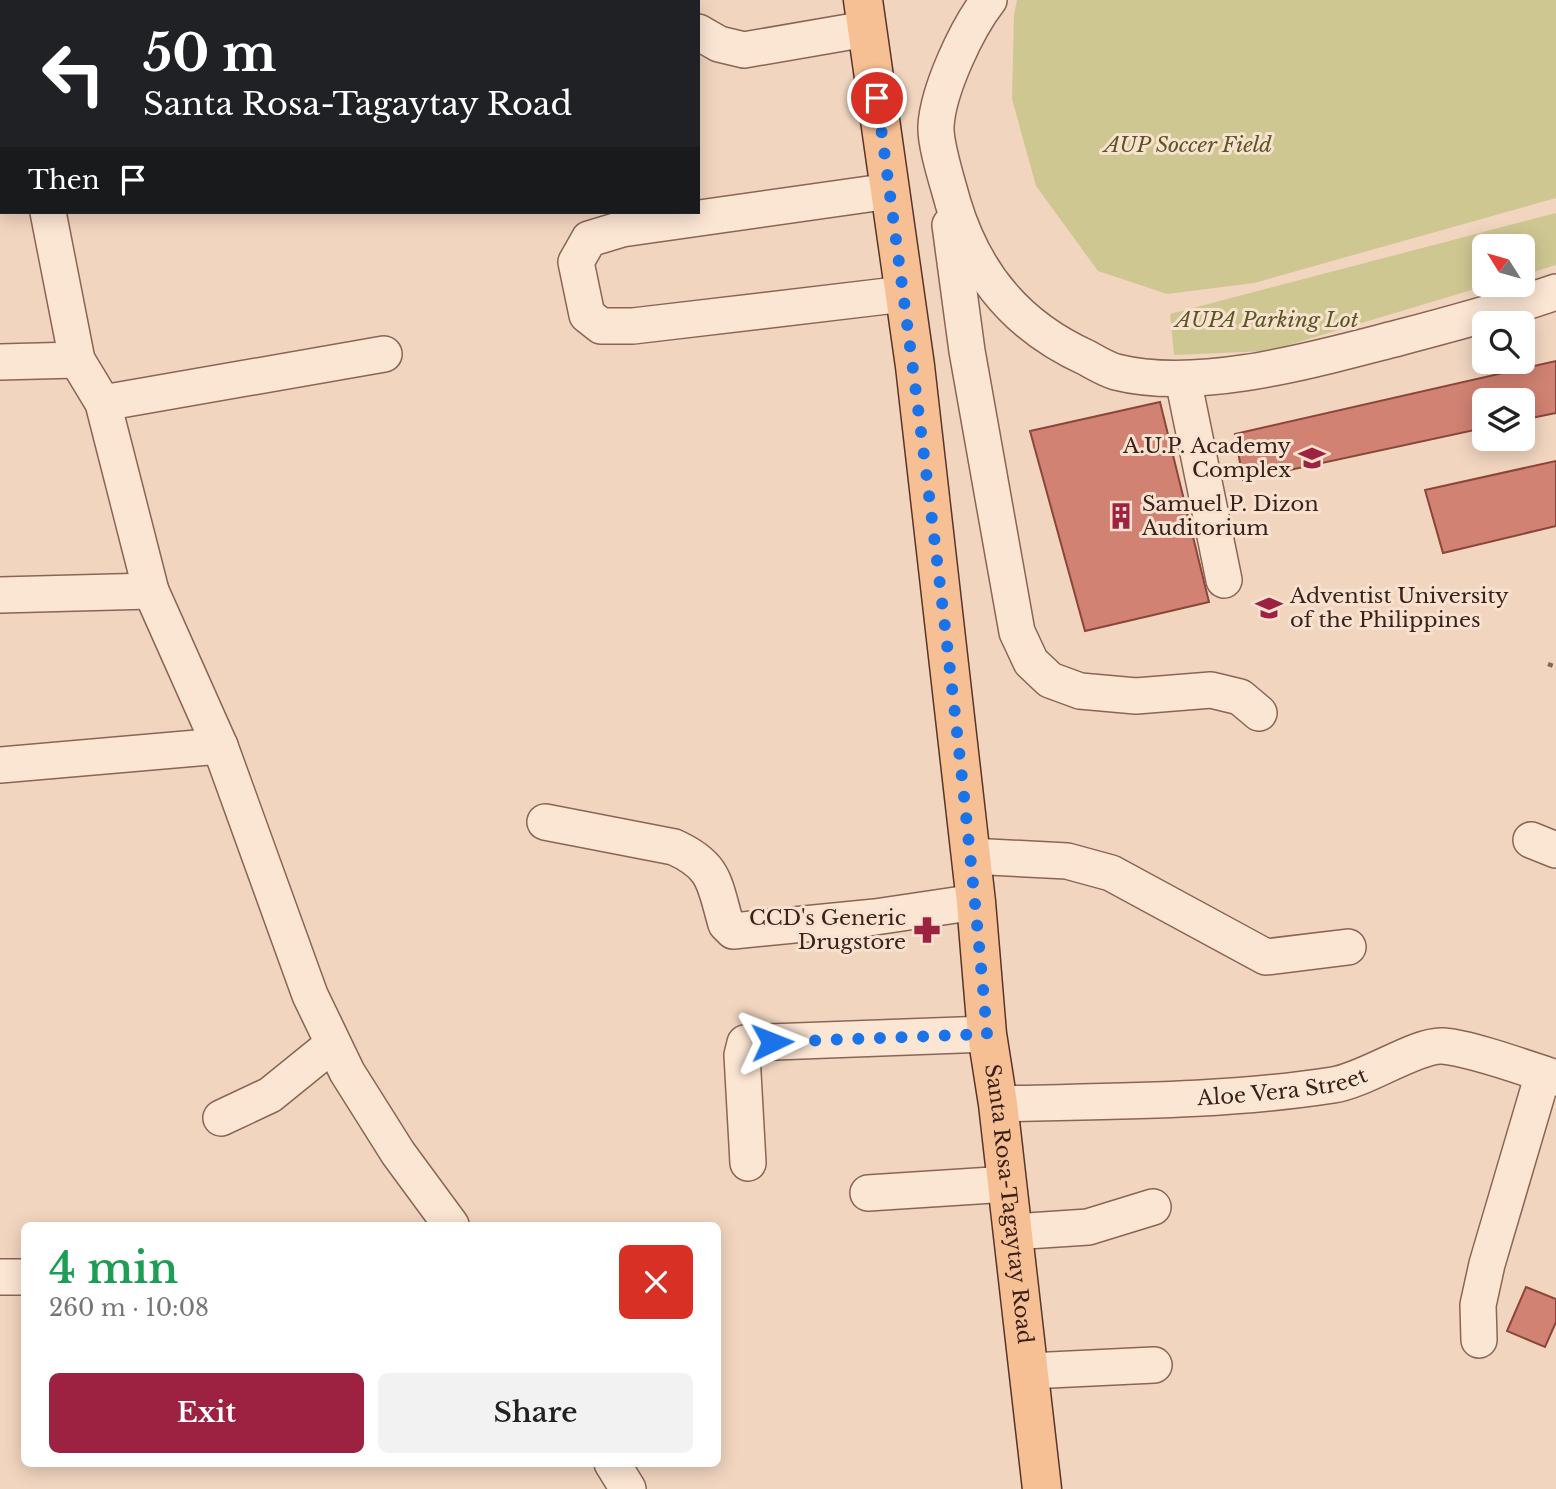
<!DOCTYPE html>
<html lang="en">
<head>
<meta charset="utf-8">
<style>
  :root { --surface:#fff; --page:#f2f2f2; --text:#222; --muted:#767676; --accent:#9d2242 }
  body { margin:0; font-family:"Libre Baskerville",serif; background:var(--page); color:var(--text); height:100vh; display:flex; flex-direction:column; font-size:26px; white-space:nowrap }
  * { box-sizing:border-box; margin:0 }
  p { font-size:23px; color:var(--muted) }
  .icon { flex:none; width:38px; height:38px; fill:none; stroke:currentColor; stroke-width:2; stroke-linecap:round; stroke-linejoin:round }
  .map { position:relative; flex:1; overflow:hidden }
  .drawer { position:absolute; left:21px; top:1222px; width:700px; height:245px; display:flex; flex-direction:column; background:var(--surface); border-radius:10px; box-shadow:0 4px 18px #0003 }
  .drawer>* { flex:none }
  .banner { position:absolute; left:0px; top:0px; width:700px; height:214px; box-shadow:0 4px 18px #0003; background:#202124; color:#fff; overflow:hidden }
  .needle { width:46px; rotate:307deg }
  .controls { position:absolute; left:1472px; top:234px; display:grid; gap:14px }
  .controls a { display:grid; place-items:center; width:63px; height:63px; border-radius:10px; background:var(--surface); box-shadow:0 4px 18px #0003; font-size:35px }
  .pin { position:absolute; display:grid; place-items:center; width:60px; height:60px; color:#fff; margin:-30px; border:4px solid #fff; border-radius:50%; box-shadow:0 2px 7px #0007 }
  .me { position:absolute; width:77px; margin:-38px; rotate:88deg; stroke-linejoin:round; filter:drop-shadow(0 0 5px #0008) }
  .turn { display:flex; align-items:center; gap:24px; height:147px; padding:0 28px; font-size:32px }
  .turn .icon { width:91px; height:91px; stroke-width:2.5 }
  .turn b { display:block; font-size:49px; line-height:60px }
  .then { display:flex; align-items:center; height:66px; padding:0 28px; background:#0003; gap:14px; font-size:26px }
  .round { display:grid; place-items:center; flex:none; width:74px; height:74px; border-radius:10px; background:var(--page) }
  .headline { display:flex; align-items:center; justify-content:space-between; height:119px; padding:0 28px }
  h1 { font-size:42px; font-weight:600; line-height:52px; color:#1e9e55 }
  .button { display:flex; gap:14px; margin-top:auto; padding:14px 28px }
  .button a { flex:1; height:80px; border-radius:10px; background:var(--accent); color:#fff; font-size:28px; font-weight:600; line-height:80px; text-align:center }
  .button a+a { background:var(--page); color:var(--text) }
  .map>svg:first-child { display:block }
  .green { fill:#cfc792 }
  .building { fill:#d18272; stroke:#8b463a; stroke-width:2 }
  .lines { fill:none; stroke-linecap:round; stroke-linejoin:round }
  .minor-casing { stroke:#8a6556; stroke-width:38 }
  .major-casing { stroke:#58342b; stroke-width:41 }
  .path { stroke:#8a6556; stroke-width:4.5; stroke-dasharray:5 3.5; stroke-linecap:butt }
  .minor { stroke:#fbe5d3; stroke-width:35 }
  .major { stroke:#f7bf94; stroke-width:38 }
  .route { stroke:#1a73e8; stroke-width:12; stroke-dasharray:0 21.6 }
  .labels { text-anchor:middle; stroke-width:6; stroke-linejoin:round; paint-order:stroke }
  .park-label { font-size:21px; font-style:italic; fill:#575721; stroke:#f8e2cf }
  .poi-label { font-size:21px; fill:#39221c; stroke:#f8e2cf; text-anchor:end }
  .street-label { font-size:21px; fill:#39221c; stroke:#f8e2cf }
</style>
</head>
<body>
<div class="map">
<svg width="1556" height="1489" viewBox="0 0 1556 1489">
  <rect width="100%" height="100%" fill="#f1d5bf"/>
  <!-- green -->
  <path class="green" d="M 1017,0 L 1556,0 L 1556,198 L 1254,283 L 1167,294 L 1098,271 L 1036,186 L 1012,99 L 1014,15 Z
    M 1556,213 L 1556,265 L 1523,275 L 1522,247 L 1484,247 L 1484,285 L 1488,285 L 1268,351 L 1174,355 L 1170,314 Z"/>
  <!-- building -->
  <path class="building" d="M 1556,361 L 1556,413 L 1522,420 L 1522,401 L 1484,401 L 1484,428 L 1243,480 L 1235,434 Z
    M 1160,402 L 1209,602 L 1085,631 L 1030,431 Z
    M 1556,461 L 1556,526 L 1443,553 L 1425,490 Z
    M 1526,1287 L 1556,1299 L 1556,1322 L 1545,1347 L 1507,1331 Z"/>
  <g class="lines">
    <defs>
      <g id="minor">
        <path d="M 19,0 L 19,2"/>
        <path d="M 678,0 L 678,2"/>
        <path d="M 989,0 C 967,28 938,90 936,126 C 935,145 948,184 953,203 C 975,276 1018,327 1087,358 C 1096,363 1106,369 1116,372 C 1199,393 1316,359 1398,338 C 1451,324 1504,310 1556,292"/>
        <path d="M 698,32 L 719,44 L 744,50 L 866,29"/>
        <path d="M 890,191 L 622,229 L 589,239 L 576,262 L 587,315 L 601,326 L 633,326 L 904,294"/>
        <path d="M 48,212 L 77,360 L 103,403 L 151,591 L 220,746 L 310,995 L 347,1072 L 398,1153 L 451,1225"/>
        <path d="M 950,225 L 967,351 L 1017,632 L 1031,662 L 1050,680 L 1080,691 L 1136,696 L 1211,690 L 1240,697 L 1259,713"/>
        <path d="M 0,362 L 77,360"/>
        <path d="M 1183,379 L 1224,580"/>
        <path d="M 103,403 L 384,354"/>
        <path d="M 0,595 L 151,591"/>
        <path d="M 0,765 L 220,746"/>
        <path d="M 545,822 L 674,847 C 716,866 714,883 726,924 L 733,931 L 875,917 L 976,902"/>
        <path d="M 1531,840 L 1556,850"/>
        <path d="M 970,856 L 1067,861 L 1111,873 L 1266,957 L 1348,947"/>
        <path id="s1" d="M 998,1104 C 1110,1101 1223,1102 1333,1085 C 1366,1080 1417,1044 1443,1046 C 1471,1048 1528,1069 1556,1078"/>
        <path d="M 221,1118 L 270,1095 L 333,1044"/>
        <path d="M 748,1163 L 742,1055 L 745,1043 L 987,1034"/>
        <path d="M 868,1193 L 1008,1184"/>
        <path d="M 1013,1232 L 1088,1227 L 1153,1207"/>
        <path d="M 0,1277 L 24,1277"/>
        <path d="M 1479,1340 L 1478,1305 L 1487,1264 L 1543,1074"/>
        <path d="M 1029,1371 L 1154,1365"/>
        <path d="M 612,1463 L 628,1489"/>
      </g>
      <g id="major">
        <path id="s2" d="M 863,0 L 915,366 L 976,902 L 987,1034 L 998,1104 L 1042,1489"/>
      </g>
    </defs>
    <!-- minor casing -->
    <use href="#minor" class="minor-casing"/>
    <!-- major casing -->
    <use href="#major" class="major-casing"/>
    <!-- path -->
    <path class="path" d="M 1548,664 L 1556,667"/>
    <!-- minor -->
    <use href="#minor" class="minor"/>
    <!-- major -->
    <use href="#major" class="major"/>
  </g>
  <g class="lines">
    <!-- route -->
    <path class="route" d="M 772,1042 L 987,1034 C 960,721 919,410 877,98"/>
  </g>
  <!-- icons -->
  <defs>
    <symbol id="school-bare" viewBox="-9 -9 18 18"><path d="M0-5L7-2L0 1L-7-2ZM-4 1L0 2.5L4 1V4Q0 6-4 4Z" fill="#9d2242" stroke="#f8e2cf" stroke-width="2.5" paint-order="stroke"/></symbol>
    <symbol id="building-bare" viewBox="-9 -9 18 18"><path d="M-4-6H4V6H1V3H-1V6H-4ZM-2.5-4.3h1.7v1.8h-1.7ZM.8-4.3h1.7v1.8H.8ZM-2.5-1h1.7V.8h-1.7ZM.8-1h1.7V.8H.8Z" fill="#9d2242" stroke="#f8e2cf" stroke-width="2.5" paint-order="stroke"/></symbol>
    <symbol id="university-bare" viewBox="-9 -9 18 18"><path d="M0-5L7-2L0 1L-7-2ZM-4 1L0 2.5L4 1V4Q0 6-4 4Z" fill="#9d2242" stroke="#f8e2cf" stroke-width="2.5" paint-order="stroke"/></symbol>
    <symbol id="pharmacy-bare" viewBox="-9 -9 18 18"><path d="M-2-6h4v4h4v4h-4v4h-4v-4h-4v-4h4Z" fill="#9d2242" stroke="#f8e2cf" stroke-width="2.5" paint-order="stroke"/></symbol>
  </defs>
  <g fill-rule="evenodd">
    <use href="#school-bare" x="1293" y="439" width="38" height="38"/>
    <use href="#building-bare" x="1102" y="497" width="38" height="38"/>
    <use href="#university-bare" x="1250" y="589" width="38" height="38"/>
    <use href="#pharmacy-bare" x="908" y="911" width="38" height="38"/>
  </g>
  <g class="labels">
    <!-- park labels -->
    <g class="park-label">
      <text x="1188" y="152">AUP Soccer Field</text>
      <text x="1267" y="327">AUPA Parking Lot</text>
    </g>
    <!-- poi labels -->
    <g class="poi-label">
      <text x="1291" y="453">A.U.P. Academy<tspan x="1291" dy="24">Complex</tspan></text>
      <text x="1142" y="511" text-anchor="start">Samuel P. Dizon<tspan x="1142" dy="24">Auditorium</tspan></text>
      <text x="1290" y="603" text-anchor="start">Adventist University<tspan x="1290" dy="24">of the Philippines</tspan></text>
      <text x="906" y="925">CCD's Generic<tspan x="906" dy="24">Drugstore</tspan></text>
    </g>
    <!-- street labels -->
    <g class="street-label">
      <text dy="7" stroke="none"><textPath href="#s1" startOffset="285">Aloe Vera Street</textPath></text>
      <text dy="7" stroke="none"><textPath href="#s2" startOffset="1213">Santa Rosa-Tagaytay Road</textPath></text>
    </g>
  </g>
</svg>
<div class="controls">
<a><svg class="needle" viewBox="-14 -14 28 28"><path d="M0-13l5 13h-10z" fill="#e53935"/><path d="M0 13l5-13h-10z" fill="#767676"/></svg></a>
<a><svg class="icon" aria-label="search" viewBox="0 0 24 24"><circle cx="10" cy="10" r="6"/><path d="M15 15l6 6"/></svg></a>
<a><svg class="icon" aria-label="layers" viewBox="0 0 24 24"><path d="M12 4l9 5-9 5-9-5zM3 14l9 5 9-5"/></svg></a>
</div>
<div class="pin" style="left:877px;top:98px;background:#d93025"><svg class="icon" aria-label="arrive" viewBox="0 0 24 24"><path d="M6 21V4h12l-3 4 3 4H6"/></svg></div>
<svg class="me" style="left:772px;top:1042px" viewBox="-20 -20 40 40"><path d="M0-17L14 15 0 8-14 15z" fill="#1a73e8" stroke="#fff" stroke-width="4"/></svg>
<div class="banner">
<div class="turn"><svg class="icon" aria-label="left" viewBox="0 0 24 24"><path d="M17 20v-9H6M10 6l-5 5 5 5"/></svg><div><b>50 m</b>Santa Rosa-Tagaytay Road</div></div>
<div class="then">Then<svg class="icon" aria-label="arrive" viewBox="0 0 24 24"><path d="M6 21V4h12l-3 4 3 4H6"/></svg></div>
</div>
<section class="drawer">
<div class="headline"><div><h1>4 min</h1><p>260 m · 10:08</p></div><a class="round" style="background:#d93025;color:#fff"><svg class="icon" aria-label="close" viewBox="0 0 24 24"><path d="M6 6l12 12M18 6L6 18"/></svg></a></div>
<div class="button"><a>Exit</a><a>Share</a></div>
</section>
</div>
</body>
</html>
